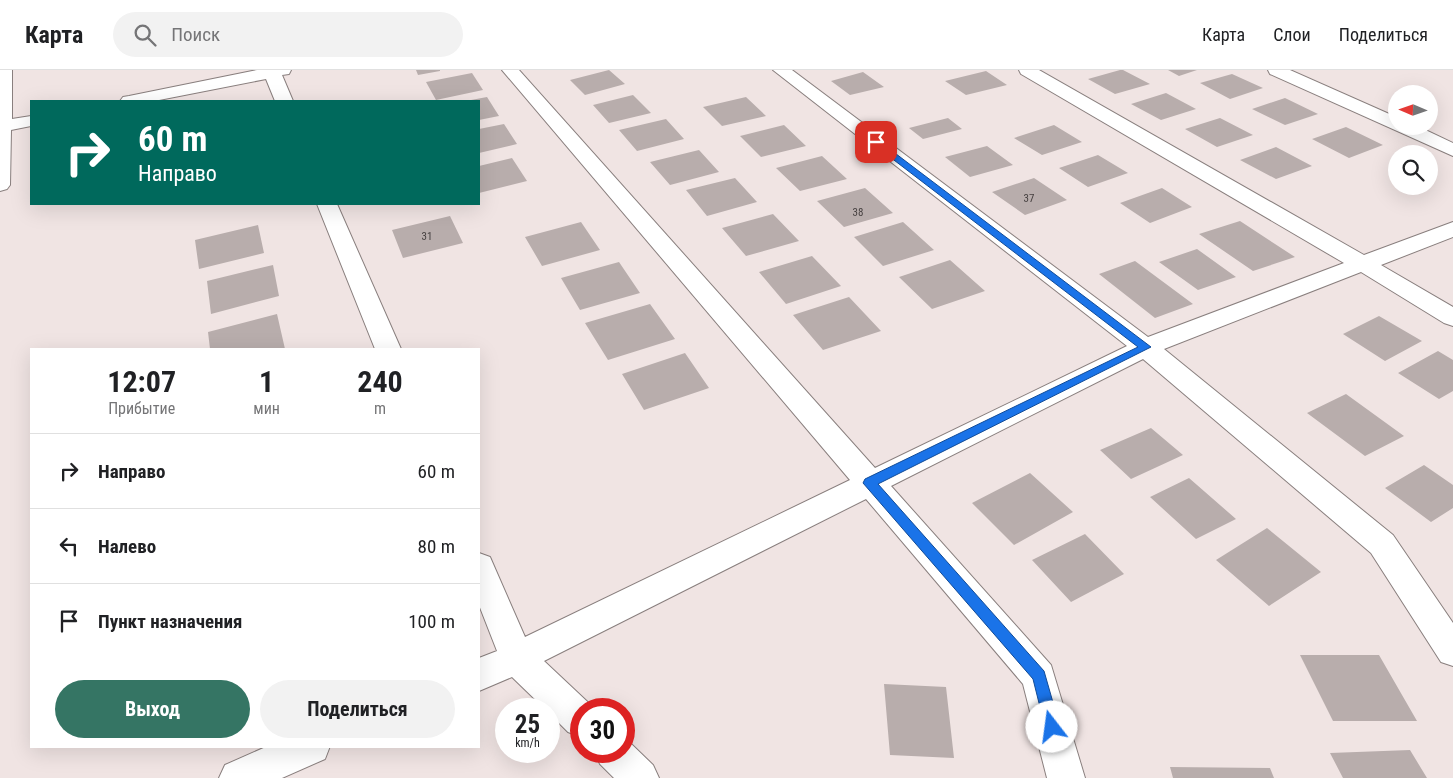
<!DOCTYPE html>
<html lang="ru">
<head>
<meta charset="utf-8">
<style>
  :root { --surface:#fff; --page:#f2f2f2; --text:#202124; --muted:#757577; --line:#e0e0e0; --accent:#357564 }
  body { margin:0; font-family:"Roboto Condensed",sans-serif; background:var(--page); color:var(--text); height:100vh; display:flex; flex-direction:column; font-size:19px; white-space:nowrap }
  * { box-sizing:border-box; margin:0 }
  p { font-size:16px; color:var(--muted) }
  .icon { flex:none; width:28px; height:28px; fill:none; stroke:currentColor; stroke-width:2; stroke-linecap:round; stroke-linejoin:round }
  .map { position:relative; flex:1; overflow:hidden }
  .details { position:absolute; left:30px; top:278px; width:450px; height:400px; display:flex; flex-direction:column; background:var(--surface); border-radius:0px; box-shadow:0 5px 20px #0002 }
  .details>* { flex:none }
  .hud { position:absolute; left:30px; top:30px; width:450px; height:105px; border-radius:0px; box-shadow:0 5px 20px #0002; background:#00695c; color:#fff; overflow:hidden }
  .needle { width:32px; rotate:272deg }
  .buttons { position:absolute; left:1388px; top:15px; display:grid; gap:10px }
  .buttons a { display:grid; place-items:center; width:50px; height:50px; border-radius:50%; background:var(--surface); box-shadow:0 5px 20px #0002; font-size:25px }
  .speed { position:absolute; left:495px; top:628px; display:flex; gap:10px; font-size:25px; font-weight:700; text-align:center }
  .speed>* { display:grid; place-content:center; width:65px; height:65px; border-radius:50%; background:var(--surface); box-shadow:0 5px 20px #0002; line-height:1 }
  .speed small { font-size:12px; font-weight:400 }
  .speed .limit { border:8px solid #d22; background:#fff; color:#111 }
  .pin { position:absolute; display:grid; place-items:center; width:42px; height:42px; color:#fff; margin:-21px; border-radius:10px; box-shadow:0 2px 8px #0006 }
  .me { position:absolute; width:55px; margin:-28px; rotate:345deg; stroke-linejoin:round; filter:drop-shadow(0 0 4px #0008) }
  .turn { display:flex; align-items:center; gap:18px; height:105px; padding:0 25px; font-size:22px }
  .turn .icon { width:65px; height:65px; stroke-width:2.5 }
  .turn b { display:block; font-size:35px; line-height:42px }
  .eta { display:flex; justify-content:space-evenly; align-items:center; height:85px; text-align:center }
  .eta b { font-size:30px; font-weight:700; line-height:35px }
  .primary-button { display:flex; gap:10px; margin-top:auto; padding:10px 25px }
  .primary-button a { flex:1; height:58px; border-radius:30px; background:var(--accent); color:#fff; font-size:20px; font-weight:700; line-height:58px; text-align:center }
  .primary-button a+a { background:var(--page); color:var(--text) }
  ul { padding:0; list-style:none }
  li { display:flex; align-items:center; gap:15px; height:75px; padding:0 25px; border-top:1px solid var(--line) }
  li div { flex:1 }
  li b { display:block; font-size:19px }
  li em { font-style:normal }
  header { display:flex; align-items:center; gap:30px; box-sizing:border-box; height:70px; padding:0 25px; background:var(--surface); border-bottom:1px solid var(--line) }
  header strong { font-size:24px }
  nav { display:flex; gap:28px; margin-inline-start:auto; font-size:18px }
  .search { width:350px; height:45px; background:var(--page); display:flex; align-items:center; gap:12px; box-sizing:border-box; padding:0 18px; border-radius:28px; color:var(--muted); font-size:19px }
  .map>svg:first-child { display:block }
  .building { fill:#b8adac }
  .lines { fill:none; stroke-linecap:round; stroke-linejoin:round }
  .minor-casing { stroke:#897f7e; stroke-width:2 }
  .minor { fill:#fff; fill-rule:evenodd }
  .route { fill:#1a73e8; stroke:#114b97 }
  .labels { text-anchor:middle; stroke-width:4; stroke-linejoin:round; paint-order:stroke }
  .far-number-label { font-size:11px; fill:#464040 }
</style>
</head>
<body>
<header>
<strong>Карта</strong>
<div class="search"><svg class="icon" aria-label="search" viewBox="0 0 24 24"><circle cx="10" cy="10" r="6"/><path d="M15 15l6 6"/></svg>Поиск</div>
<nav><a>Карта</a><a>Слои</a><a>Поделиться</a></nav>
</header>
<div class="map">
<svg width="1453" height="708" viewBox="0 0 1453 708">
  <rect width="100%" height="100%" fill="#f0e4e3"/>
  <!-- building -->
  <path class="building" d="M 416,0 L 440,0 L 440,1 L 418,5 Z
    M 609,0 L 625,14 L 585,25 L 570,10 Z
    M 1120,0 L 1123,0 L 1150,14 L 1115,24 L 1088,9 Z
    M 1168,0 L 1197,0 L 1179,6 Z
    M 986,1 L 1007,15 L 966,25 L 945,11 Z
    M 863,2 L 884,17 L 850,25 L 831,11 Z
    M 472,3 L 483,20 L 436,30 L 426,12 Z
    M 1232,4 L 1263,18 L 1230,29 L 1200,13 Z
    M 1166,23 L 1196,39 L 1161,50 L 1131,34 Z
    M 633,25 L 651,43 L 609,53 L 593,35 Z
    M 487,27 L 499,46 L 479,50 L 479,31 L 471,30 Z
    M 746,27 L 766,46 L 722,56 L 703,37 Z
    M 1285,28 L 1318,44 L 1285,55 L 1252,39 Z
    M 948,48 L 962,59 L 923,69 L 909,58 Z
    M 1220,48 L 1253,65 L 1217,77 L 1185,59 Z
    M 666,49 L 684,69 L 637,81 L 619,60 Z
    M 504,54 L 517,74 L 479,83 L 479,59 Z
    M 784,55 L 806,76 L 761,87 L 740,66 Z
    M 1054,55 L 1082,72 L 1042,85 L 1014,68 Z
    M 1346,57 L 1383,75 L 1349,88 L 1312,69 Z
    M 987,76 L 1013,95 L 970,107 L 945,87 Z
    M 1276,77 L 1312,96 L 1276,109 L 1240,90 Z
    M 699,80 L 719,102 L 670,115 L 650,92 Z
    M 1098,85 L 1128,103 L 1088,117 L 1059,98 Z
    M 822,86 L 847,109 L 800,121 L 776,98 Z
    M 512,88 L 527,111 L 479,123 L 479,96 Z
    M 735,108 L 757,132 L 707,146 L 686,120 Z
    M 1034,108 L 1067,130 L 1025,145 L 992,122 Z
    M 865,118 L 893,143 L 844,157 L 817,131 Z
    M 1162,118 L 1192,137 L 1150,153 L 1120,133 Z
    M 773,144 L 799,171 L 746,186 L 722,158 Z
    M 450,146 L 463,173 L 403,188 L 392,160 Z
    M 1240,151 L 1295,187 L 1253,201 L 1199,164 Z
    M 581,152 L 600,180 L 542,196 L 525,167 Z
    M 903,152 L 934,180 L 883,196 L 854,167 Z
    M 258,155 L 264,183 L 199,199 L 195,170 Z
    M 1197,179 L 1236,207 L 1198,220 L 1159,192 Z
    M 812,186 L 841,216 L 786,234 L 759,202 Z
    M 950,190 L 985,221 L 932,239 L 899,207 Z
    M 1135,191 L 1193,234 L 1155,248 L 1099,204 Z
    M 619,192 L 640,223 L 580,240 L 561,208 Z
    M 273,195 L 279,226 L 211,244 L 207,211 Z
    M 849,227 L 881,261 L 823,280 L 793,245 Z
    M 650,234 L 675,269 L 608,290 L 585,253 Z
    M 277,244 L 285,279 L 210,279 L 208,262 Z
    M 1379,246 L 1422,271 L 1385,291 L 1343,264 Z
    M 1438,281 L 1453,290 L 1453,321 L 1439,329 L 1398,303 Z
    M 685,283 L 709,318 L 644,340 L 622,304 Z
    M 1346,324 L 1404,366 L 1365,386 L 1307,343 Z
    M 1151,358 L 1183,385 L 1131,409 L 1100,380 Z
    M 1424,395 L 1453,415 L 1453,438 L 1431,452 L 1385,418 Z
    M 1030,403 L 1073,442 L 1014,475 L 972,433 Z
    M 1189,408 L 1236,449 L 1196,469 L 1150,427 Z
    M 1267,458 L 1321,502 L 1269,536 L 1216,490 Z
    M 1085,464 L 1124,504 L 1071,532 L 1032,490 Z
    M 1300,585 L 1379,585 L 1417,651 L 1333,651 Z
    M 884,614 L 946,617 L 954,688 L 890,685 Z
    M 1410,680 L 1427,708 L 1343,708 L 1330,683 Z
    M 1170,697 L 1270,698 L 1274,708 L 1173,708 Z"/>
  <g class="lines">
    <defs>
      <path id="minor" d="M 0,0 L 12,0 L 12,49 L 31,46 L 31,56 L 11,60 L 10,115 L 7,119 L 0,121 Z
        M 257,0 L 291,0 L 289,4 L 282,5 L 293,31 L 275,31 L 266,9 L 154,31 L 120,31 L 123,27 L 129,26 Z
        M 502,0 L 519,0 L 875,398 L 1127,276 L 773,0 L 792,0 L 1148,267 L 1344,193 L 1021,4 L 1019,0 L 1039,0 L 1364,185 L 1453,152 L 1453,167 L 1381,195 L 1453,237 L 1453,256 L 1444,253 L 1361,202 L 1164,279 L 1393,465 L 1453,553 L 1453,596 L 1441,592 L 1371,483 L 1143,289 L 891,416 L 1051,595 L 1085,708 L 1047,708 L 1023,614 L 866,429 L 544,591 L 594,638 L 581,639 L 581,667 L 568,662 L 549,643 L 549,639 L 545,639 L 512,607 L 479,621 L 479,588 L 497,581 L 479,535 L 479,483 L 490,487 L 525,567 L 850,410 Z
        M 1268,0 L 1290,0 L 1396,47 L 1396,56 L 1417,56 L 1453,73 L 1453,86 L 1270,4 Z
        M 317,134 L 337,134 L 401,279 L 375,279 Z
        M 624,667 L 653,695 L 659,708 L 614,708 L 600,694 L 594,681 L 624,681 Z
        M 268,676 L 330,676 L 325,689 L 282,708 L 219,708 L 225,695 Z"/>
    </defs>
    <!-- minor casing -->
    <use href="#minor" class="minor-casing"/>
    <!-- minor -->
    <use href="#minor" class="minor"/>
  </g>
  <!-- route -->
  <path class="route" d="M 873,71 L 879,71 L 1151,277 L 878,414 L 1044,601 L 1060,657 L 1058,662 L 1052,664 L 1047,662 L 1045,657 L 1033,609 L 863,413 L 865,409 L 1138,277 L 873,74 Z"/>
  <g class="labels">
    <!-- far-number labels -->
    <g class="far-number-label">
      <text x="1029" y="132">37</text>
      <text x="858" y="146">38</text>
      <text x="427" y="170">31</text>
    </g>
  </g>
</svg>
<div class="buttons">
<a><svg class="needle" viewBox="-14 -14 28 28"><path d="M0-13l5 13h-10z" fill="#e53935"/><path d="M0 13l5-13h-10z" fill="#757577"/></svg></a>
<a><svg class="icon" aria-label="search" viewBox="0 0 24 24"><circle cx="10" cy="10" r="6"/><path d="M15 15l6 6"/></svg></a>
</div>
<div class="speed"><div>25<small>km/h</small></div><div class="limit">30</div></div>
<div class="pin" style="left:876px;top:72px;background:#d93025"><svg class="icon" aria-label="arrive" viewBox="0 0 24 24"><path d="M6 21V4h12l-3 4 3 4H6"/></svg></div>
<svg class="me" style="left:1052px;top:657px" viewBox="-20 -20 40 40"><circle r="19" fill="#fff"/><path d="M0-13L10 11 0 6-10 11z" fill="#1a73e8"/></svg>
<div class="hud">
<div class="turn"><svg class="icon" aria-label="right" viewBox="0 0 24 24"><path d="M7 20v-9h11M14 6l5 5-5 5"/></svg><div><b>60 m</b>Направо</div></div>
</div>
<section class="details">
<div class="eta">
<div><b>12:07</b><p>Прибытие</p></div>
<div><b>1</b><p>мин</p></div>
<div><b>240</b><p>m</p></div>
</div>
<ul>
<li><svg class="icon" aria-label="right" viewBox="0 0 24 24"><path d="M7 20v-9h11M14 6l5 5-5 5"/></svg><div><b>Направо</b></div><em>60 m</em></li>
<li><svg class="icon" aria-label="left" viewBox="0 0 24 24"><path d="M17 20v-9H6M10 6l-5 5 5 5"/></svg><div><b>Налево</b></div><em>80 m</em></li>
<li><svg class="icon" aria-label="arrive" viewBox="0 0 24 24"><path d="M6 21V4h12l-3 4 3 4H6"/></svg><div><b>Пункт назначения</b></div><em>100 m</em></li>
</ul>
<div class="primary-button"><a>Выход</a><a>Поделиться</a></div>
</section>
</div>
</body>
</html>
